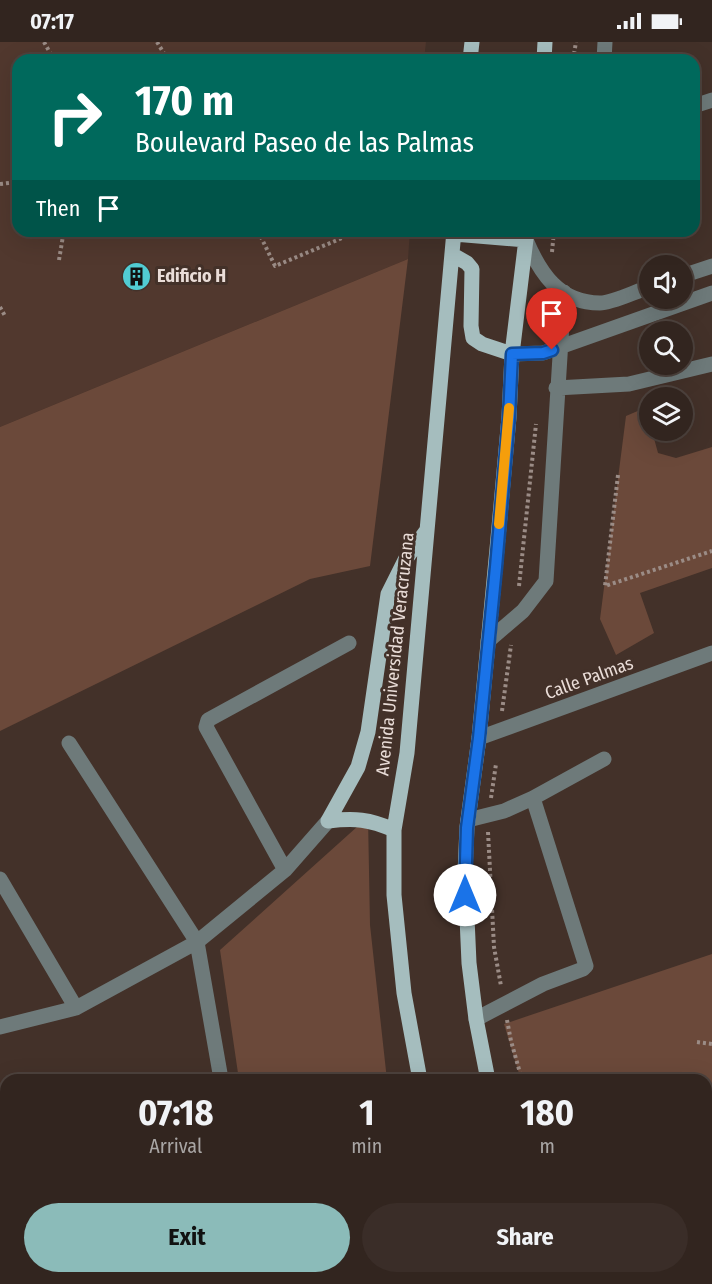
<!DOCTYPE html>
<html lang="en">
<head>
<meta charset="utf-8">
<style>
  :root { --surface:#32251f; --page:#3a2d28; --text:#f1f3f6; --muted:#a8a5a4; --line:#4d423d; --accent:#8bbbb9 }
  body { margin:0; font-family:"Fira Sans Condensed",sans-serif; background:var(--page); color:var(--text); height:100vh; display:flex; flex-direction:column; font-size:22px; white-space:nowrap }
  * { box-sizing:border-box; margin:0 }
  p { font-size:20px; color:var(--muted) }
  .icon { flex:none; width:33px; height:33px; fill:none; stroke:currentColor; stroke-width:2; stroke-linecap:round; stroke-linejoin:round }
  .map { position:relative; flex:1; overflow:hidden }
  .details { position:absolute; left:0px; top:1032px; width:712px; height:210px; display:flex; flex-direction:column; background:var(--surface); border-radius:18px 18px 0 0; box-shadow:0 6px 24px #0002,0 0 0 2px var(--line) }
  .details>* { flex:none }
  .banner { position:absolute; left:12px; top:12px; width:688px; height:183px; border-radius:18px; box-shadow:0 6px 24px #0002,0 0 0 2px var(--line); background:#00695c; color:#fff; overflow:hidden }
  .buttons { position:absolute; left:639px; top:213px; display:grid; gap:12px }
  .buttons a { display:grid; place-items:center; width:54px; height:54px; border-radius:50%; background:var(--surface); box-shadow:0 6px 24px #0002,0 0 0 2px var(--line); font-size:30px }
  .pin { position:absolute; display:grid; place-items:center; width:51px; height:51px; color:#fff; margin:-62px -26px; border-radius:50% 50% 50% 0; rotate:-45deg; box-shadow:0 0 6px #0007 }
  .pin .icon { rotate:45deg }
  .me { position:absolute; width:66px; margin:-33px; rotate:0deg; stroke-linejoin:round; filter:drop-shadow(0 0 4px #0008) }
  .turn { display:flex; align-items:center; gap:21px; height:126px; padding:0 24px; font-size:27px }
  .turn .icon { width:78px; height:78px; stroke-width:2.5 }
  .turn b { display:block; font-size:42px; line-height:51px }
  .then { display:flex; align-items:center; height:57px; padding:0 24px; background:#0003; gap:12px; font-size:22px }
  .eta { display:flex; justify-content:space-evenly; align-items:center; height:102px; text-align:center }
  .eta b { font-size:36px; font-weight:700; line-height:42px }
  .primary-button { display:flex; gap:12px; margin-top:auto; padding:12px 24px }
  .primary-button a { flex:1; height:69px; border-radius:36px; background:var(--accent); color:#111; font-size:24px; font-weight:700; line-height:69px; text-align:center }
  .primary-button a+a { background:var(--page); color:var(--text) }
  .status { display:flex; justify-content:space-between; align-items:center; height:42px; padding:0 30px; background:var(--surface); direction:ltr }
  .status svg { height:16px; fill:currentColor }
  .map>svg:first-child { display:block }
  .built { fill:#51382e }
  .green { fill:#6b493a }
  .lines { fill:none; stroke-linecap:round; stroke-linejoin:round }
  .path { stroke:#9b8c86; stroke-width:4; stroke-dasharray:3 3; stroke-linecap:butt }
  .minor { stroke:#6e7a7a; stroke-width:15 }
  .major { stroke:#a5bdbe; stroke-width:15 }
  .route-casing { stroke:#114b97; stroke-width:15 }
  .route { stroke:#1a73e8; stroke-width:10 }
  .slow { stroke:#f59e0b; stroke-width:10 }
  .labels { text-anchor:middle; stroke-width:6; stroke-linejoin:round; paint-order:stroke }
  .poi-label { font-size:18px; font-weight:bold; fill:#eaddd8; stroke:#433129; text-anchor:start }
  .street-label { font-size:18px; fill:#eaddd8; stroke:#433129 }
</style>
</head>
<body>
<div class="status"><b>07:17</b><svg viewBox="0 0 49 12"><path d="M0 12V9h3v3zM5 12V6h3v6zM10 12V3h3v9zM15 12V0h3v12zM26 1h20v11H26zM47 4h2v5h-2z"/></svg></div>
<div class="map">
<svg width="712" height="1242" viewBox="0 0 712 1242">
  <rect width="100%" height="100%" fill="#433129"/>
  <!-- built -->
  <path class="built" d="M 0,0 L 426,0 L 424,18 L 18,18 L 18,189 L 410,189 L 408,217 L 0,385 Z"/>
  <!-- green -->
  <path class="green" d="M 408,217 L 370,524 L 310,537 L 0,689 L 0,385 Z
    M 647,365 L 650,388 L 652,389 L 658,411 L 676,416 L 712,405 L 712,526 L 640,551 L 654,591 L 616,613 L 600,577 L 626,374 Z
    M 368,775 L 370,883 L 387,1038 L 239,1038 L 220,908 Z
    M 712,912 L 712,1242 L 606,1242 L 602,1236 L 706,1236 L 706,1038 L 521,1038 L 504,982 Z
    M 77,1236 L 202,1236 L 191,1242 L 81,1242 Z
    M 276,1236 L 447,1236 L 450,1242 L 280,1242 Z"/>
  <g class="lines">
    <!-- path -->
    <path class="path" d="M 44,0 L 54,18
      M 157,0 L 168,18
      M 573,18 L 576,0
      M 0,142 L 18,140
      M 258,189 L 275,224 L 359,189
      M 552,210 L 554,189
      M 59,218 L 63,194 L 61,189
      M 0,265 L 5,274
      M 618,433 L 605,544 L 712,509
      M 519,544 L 536,382
      M 502,669 L 511,603
      M 491,756 L 496,722
      M 488,790 L 494,905 L 501,944
      M 507,978 L 511,999 L 522,1038
      M 697,1000 L 712,1002
      M 712,1093 L 708,1107 L 712,1122
      M 706,1154 L 712,1151
      M 594,1236 L 598,1242"/>
    <!-- minor -->
    <path class="minor" d="M 604,18 L 605,0
      M 694,64 L 712,58
      M 526,198 C 540,231 559,261 600,261 C 613,261 636,249 650,245
      M 682,234 L 712,224
      M 512,312 L 543,311 L 712,251
      M 556,346 L 629,342 L 712,322
      M 488,599 L 523,569 L 546,539 L 564,250
      M 479,696 L 712,611
      M 69,701 L 197,900 L 221,1037 L 219,1038
      M 468,778 L 504,769 L 533,756 L 604,717
      M 285,828 L 206,685 L 208,678 L 349,601
      M 0,837 L 76,966
      M 476,977 L 543,942 L 583,927 L 586,924 L 533,756
      M 0,985 L 76,966 L 197,900 L 285,828 L 328,779
      M 0,1163 L 6,1160"/>
    <!-- major -->
    <path class="major" d="M 470,18 L 472,0
      M 544,18 L 545,0
      M 454,192 L 526,198
      M 453,213 L 467,221 L 472,227 L 471,284 L 473,296 L 482,302 L 512,312
      M 328,779 L 358,725 L 368,690 L 388,552 L 405,518 L 427,488
      M 328,779 C 355,776 369,777 394,788
      M 420,1038 L 404,951 L 394,853 L 394,788 L 407,711 L 454,189
      M 488,1038 L 476,977 L 469,921 L 465,831 L 467,785 L 479,696 L 497,507 L 509,375 L 512,312 L 527,189
      M 449,1236 L 452,1242
      M 487,1236 L 490,1242
      M 564,1236 L 567,1242"/>
  </g>
  <g class="lines">
    <defs>
      <path id="route" d="M 465,853 L 467,786 L 479,696 L 496,525 L 509,375 L 512,312 L 543,311 L 552,308"/>
    </defs>
    <!-- route casing -->
    <use href="#route" class="route-casing"/>
    <!-- route -->
    <use href="#route" class="route"/>
    <!-- slow -->
    <path class="slow" d="M 499,482 L 509,366"/>
  </g>
  <!-- icons -->
  <defs>
    <symbol id="building-disc" viewBox="-11 -11 22 22"><circle r="9.5" fill="#51ccd3" stroke="#433129"/><path d="M-4-6H4V6H1V3H-1V6H-4ZM-2.5-4.3h1.7v1.8h-1.7ZM.8-4.3h1.7v1.8H.8ZM-2.5-1h1.7V.8h-1.7ZM.8-1h1.7V.8H.8Z" fill="#111"/></symbol>
  </defs>
  <g fill-rule="evenodd">
    <use href="#building-disc" x="120" y="218" width="33" height="33"/>
  </g>
  <g class="labels">
    <!-- poi labels -->
    <g class="poi-label">
      <text x="157" y="240">Edificio H</text>
    </g>
    <!-- street labels -->
    <g class="street-label">
      <text transform="translate(395 612) rotate(-84)" y="6">Avenida Universidad Veracruzana</text>
      <text transform="translate(589 636) rotate(-20)" y="6">Calle Palmas</text>
    </g>
  </g>
</svg>
<div class="buttons">
<a><svg class="icon" aria-label="sound" viewBox="0 0 24 24"><path d="M4 9h4l5-4v14l-5-4H4zM17 9q2 3 0 6"/></svg></a>
<a><svg class="icon" aria-label="search" viewBox="0 0 24 24"><circle cx="10" cy="10" r="6"/><path d="M15 15l6 6"/></svg></a>
<a><svg class="icon" aria-label="layers" viewBox="0 0 24 24"><path d="M12 4l9 5-9 5-9-5zM3 14l9 5 9-5"/></svg></a>
</div>
<div class="pin" style="left:552px;top:308px;background:#d93025"><svg class="icon" aria-label="arrive" viewBox="0 0 24 24"><path d="M6 21V4h12l-3 4 3 4H6"/></svg></div>
<svg class="me" style="left:465px;top:853px" viewBox="-20 -20 40 40"><circle r="19" fill="#fff"/><path d="M0-13L10 11 0 6-10 11z" fill="#1a73e8"/></svg>
<div class="banner">
<div class="turn"><svg class="icon" aria-label="right" viewBox="0 0 24 24"><path d="M7 20v-9h11M14 6l5 5-5 5"/></svg><div><b>170 m</b>Boulevard Paseo de las Palmas</div></div>
<div class="then">Then<svg class="icon" aria-label="arrive" viewBox="0 0 24 24"><path d="M6 21V4h12l-3 4 3 4H6"/></svg></div>
</div>
<section class="details">
<div class="eta">
<div><b>07:18</b><p>Arrival</p></div>
<div><b>1</b><p>min</p></div>
<div><b>180</b><p>m</p></div>
</div>
<div class="primary-button"><a>Exit</a><a>Share</a></div>
</section>
</div>
</body>
</html>
